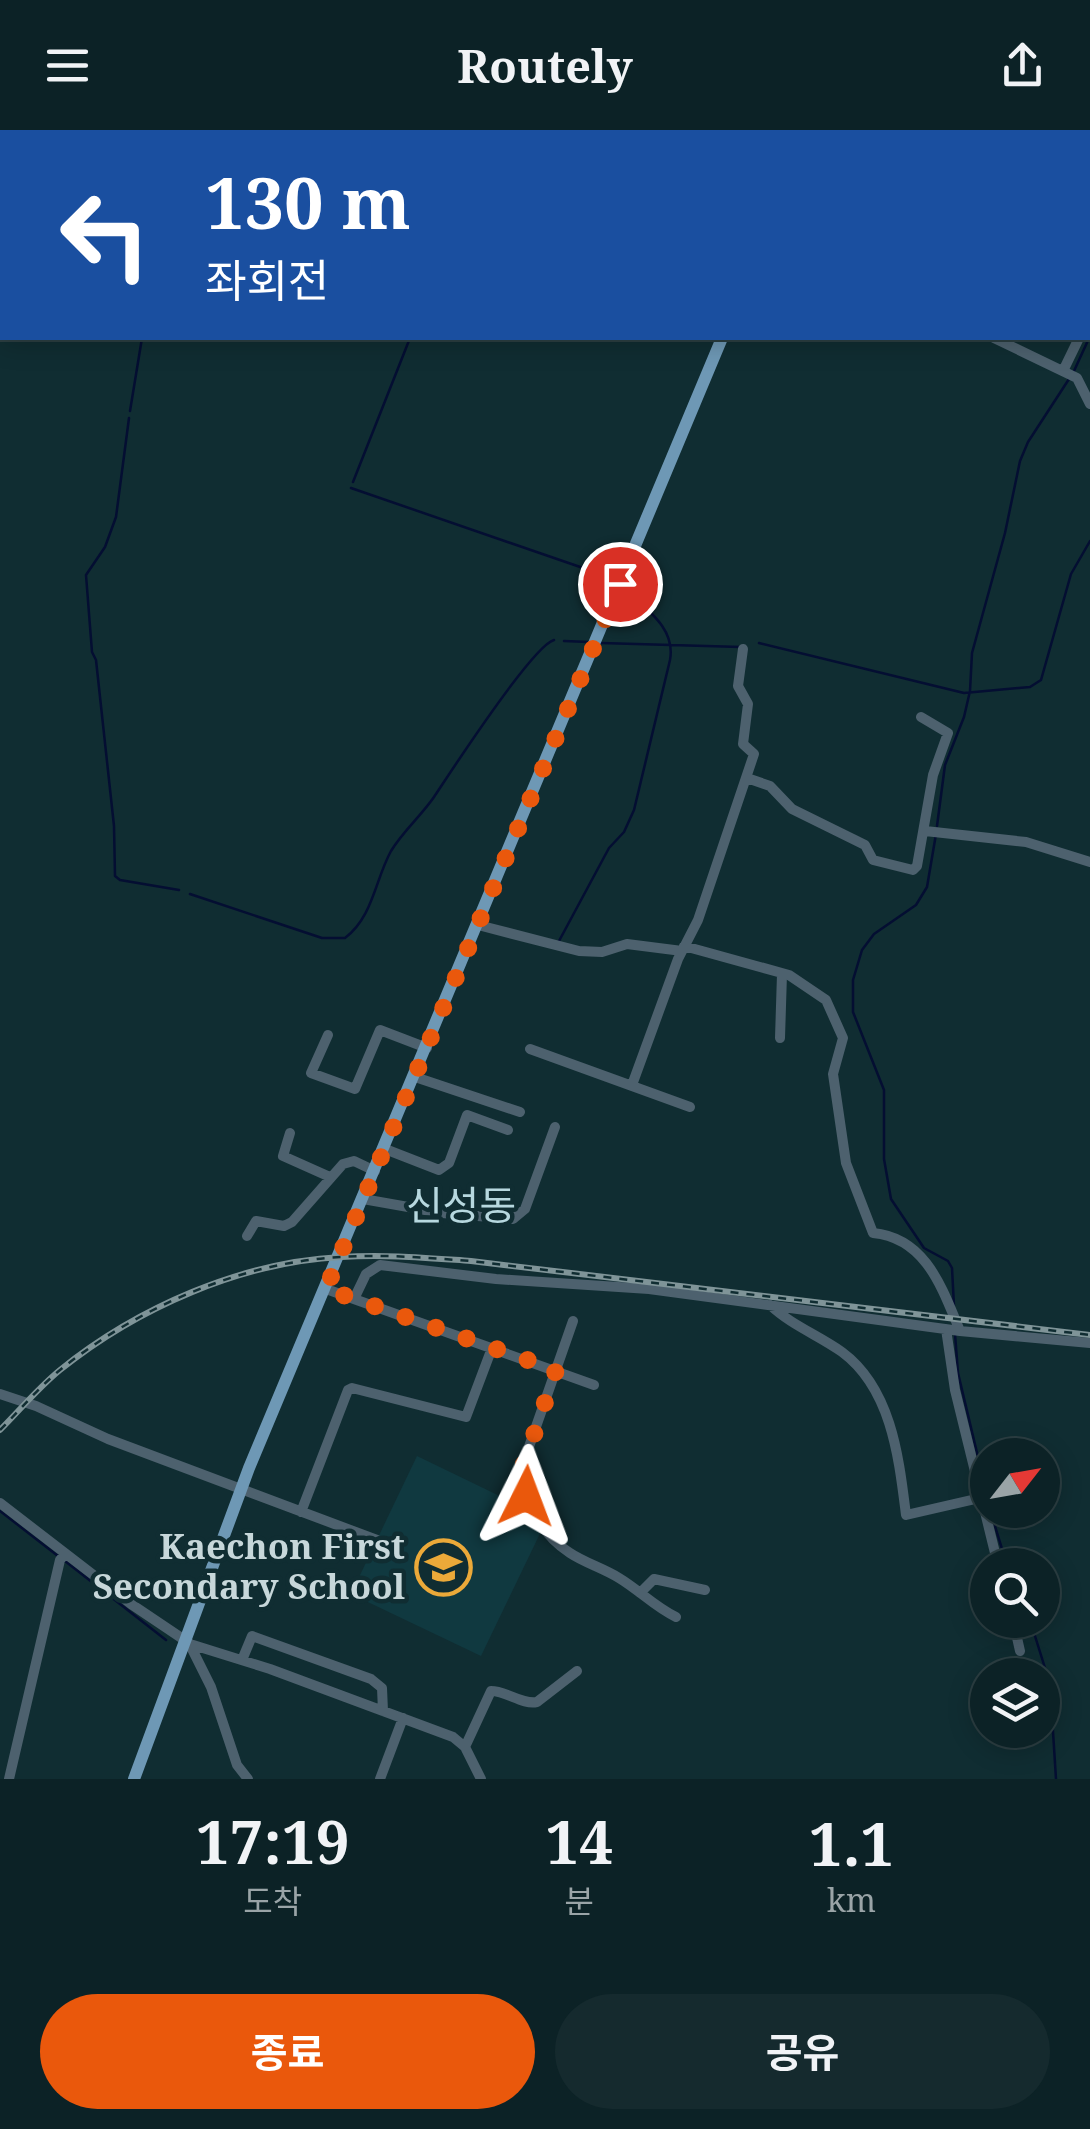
<!DOCTYPE html>
<html lang="ko">
<head>
<meta charset="utf-8">
<style>
  :root { --surface:#0c2226; --page:#152a2e; --text:#f1f3f6; --muted:#9aa4a7; --line:#2c3f43; --accent:#ea580c }
  body { margin:0; font-family:"Noto Serif","Noto Sans KR",serif; background:var(--page); color:var(--text); height:100vh; display:flex; flex-direction:column; font-size:38px; white-space:nowrap }
  * { box-sizing:border-box; margin:0 }
  p { font-size:32px; color:var(--muted) }
  .icon { flex:none; width:55px; height:55px; fill:none; stroke:currentColor; stroke-width:2; stroke-linecap:round; stroke-linejoin:round }
  .map { position:relative; height:1649px; overflow:hidden }
  .details { display:flex; flex-direction:column; background:var(--surface); flex:1 }
  .details>* { flex:none }
  .banner { position:absolute; left:0px; top:0px; width:1090px; height:210px; box-shadow:0 5px 25px #0003,0 0 0 2px var(--line); background:#1a4fa0; color:#fff; overflow:hidden }
  .needle { width:65px; rotate:59deg }
  .tools { position:absolute; left:970px; top:1308px; display:grid; gap:20px }
  .tools a { display:grid; place-items:center; width:90px; height:90px; border-radius:50%; background:var(--surface); box-shadow:0 5px 25px #0003,0 0 0 2px var(--line); font-size:50px }
  .pin { position:absolute; display:grid; place-items:center; width:85px; height:85px; color:#fff; margin:-42px; border:5px solid #fff; border-radius:50%; box-shadow:0 2px 10px #0007 }
  .me { position:absolute; width:110px; margin:-55px; rotate:3deg; stroke-linejoin:round; filter:drop-shadow(0 0 8px #0008) }
  .turn { display:flex; align-items:center; gap:35px; height:210px; padding:0 40px; font-size:45px }
  .turn .icon { width:130px; height:130px; stroke-width:2.5 }
  .turn b { display:block; font-size:70px; line-height:85px }
  .eta { display:flex; justify-content:space-evenly; align-items:center; height:170px; text-align:center }
  .eta b { font-size:60px; font-weight:700; line-height:70px }
  .button { display:flex; gap:20px; margin-top:auto; padding:20px 40px }
  .button a { flex:1; height:115px; border-radius:60px; background:var(--accent); color:#fff; font-size:40px; font-weight:700; line-height:115px; text-align:center }
  .button a+a { background:var(--page); color:var(--text) }
  header { display:flex; justify-content:space-between; align-items:center; height:130px; padding:0 40px; background:var(--surface); font-size:45px; font-weight:700 }
  .map>svg:first-child { display:block }
  .built { fill:#103940 }
  .lines { fill:none; stroke-linecap:round; stroke-linejoin:round }
  .stream { stroke:#040e32; stroke-width:2.5 }
  .minor { stroke:#4d616e; stroke-width:10 }
  .major { stroke:#6e98b5; stroke-width:12 }
  .rail-casing { stroke:#7f9498; stroke-width:6 }
  .rail { stroke:#102d32; stroke-width:2.5; stroke-dasharray:8; stroke-linecap:butt }
  .route { stroke:#ea580c; stroke-width:18; stroke-dasharray:0 32.4 }
  .labels { text-anchor:middle; stroke-width:9; stroke-linejoin:round; paint-order:stroke }
  .poi-label { font-size:35px; font-weight:bold; fill:#c7d7da; stroke:#102d32; text-anchor:end }
  .quarter-label { font-size:40px; fill:#b7d8df; stroke:#102d32 }
</style>
</head>
<body>
<header><svg class="icon" aria-label="menu" viewBox="0 0 24 24"><path d="M4 6h16M4 12h16M4 18h16"/></svg>Routely<svg class="icon" aria-label="share" viewBox="0 0 24 24"><path d="M12 15V3M7 8l5-5 5 5M5 13v7h14v-7"/></svg></header>
<div class="map">
<svg width="1090" height="1649" viewBox="0 0 1090 1649">
  <rect width="100%" height="100%" fill="#102d32"/>
  <!-- built -->
  <path class="built" d="M 417,1326 L 547,1389 L 481,1526 L 351,1464 Z"/>
  <g class="lines">
    <!-- stream -->
    <path class="stream" d="M 472,2 L 473,0
      M 491,2 L 492,0
      M 1074,241 L 1090,206
      M 130,281 L 142,208
      M 129,288 L 116,387 L 105,417 L 86,445 L 92,522 L 96,530 L 114,696 L 115,746 L 120,750 L 179,760
      M 353,352 L 410,208
      M 351,358 L 586,439 L 612,451
      M 564,511 L 589,512
      M 601,513 L 741,517
      M 759,513 L 964,563 L 1030,557 L 1041,550 L 1071,444 L 1090,411
      M 937,696 L 945,635 L 964,587 L 970,561 L 972,523 L 1005,403 L 1020,331 L 1028,312 L 1069,249
      M 936,704 L 927,757 L 916,775 L 874,804 L 862,820 L 853,850 L 853,882 L 884,960 L 884,1029 L 891,1069 L 924,1118 L 948,1131 L 952,1138 L 954,1176
      M 190,764 L 322,808 L 345,808 C 373,787 375,750 391,721 C 403,701 421,686 434,667 C 452,640 532,516 554,510
      M 559,811 L 609,718 L 624,702 L 634,680 L 670,530 C 676,498 646,479 625,459
      M 955,1204 L 958,1243 L 988,1369
      M 990,1380 L 1007,1435
      M 0,1381 L 58,1426
      M 65,1431 L 166,1510
      M 1030,1490 L 1050,1554 L 1056,1649"/>
    <!-- minor -->
    <path class="minor" d="M 1088,193 L 1090,189
      M 994,208 L 1077,248 L 1090,274
      M 1063,241 L 1079,208
      M 747,648 L 770,656 L 792,679 L 865,715 L 873,730 L 913,740 L 917,736 L 933,645 L 948,603 L 921,587
      M 925,701 L 1026,712 L 1090,732
      M 478,795 L 579,821 L 602,822 L 627,814 L 682,821
      M 684,816 L 789,845 L 826,870 L 843,908 L 833,944 L 846,1033 L 873,1103 C 926,1108 942,1158 960,1201
      M 328,905 L 311,943 L 355,959 L 380,900 L 427,918
      M 780,908 L 782,844
      M 530,919 L 690,977
      M 415,947 L 520,982
      M 632,955 L 678,829 L 698,790 L 754,624 L 743,614 L 748,574 L 738,556 L 743,519
      M 290,1003 L 283,1026 L 330,1047
      M 385,1019 L 439,1040 L 449,1033 L 467,985 L 508,1000
      M 363,1069 L 442,1083 L 513,1089 L 525,1079 L 555,997
      M 247,1106 L 256,1091 L 284,1096 L 292,1092 L 343,1034 L 354,1031 L 375,1041
      M 326,1159 L 594,1255
      M 354,1169 L 366,1144 L 380,1135 L 496,1149 L 649,1159 L 960,1201 L 1090,1213
      M 770,1175 C 791,1195 818,1205 842,1222 C 892,1259 899,1329 906,1385 L 980,1368
      M 573,1191 L 524,1331 C 517,1365 542,1405 570,1423 C 585,1433 603,1438 619,1448 C 639,1460 655,1477 676,1487
      M 946,1199 L 955,1260 L 998,1435
      M 0,1264 L 36,1276 L 108,1309 L 377,1410
      M 0,1373 L 131,1474 L 189,1513 L 211,1557 L 237,1635 L 248,1649
      M 301,1382 L 348,1260 L 352,1258 L 466,1287 L 492,1218
      M 640,1463 L 654,1449 L 705,1460
      M 1013,1490 L 1020,1521
      M 190,1514 L 270,1539 L 453,1607 L 465,1617 L 481,1649
      M 242,1530 L 252,1506 L 371,1549 L 382,1558 L 383,1581
      M 465,1617 L 491,1561 C 507,1561 522,1575 537,1572 L 577,1541
      M 9,1649 L 60,1430 L 65,1424
      M 380,1649 L 403,1588"/>
    <!-- major -->
    <path class="major" d="M 808,2 L 809,0
      M 134,1649 L 249,1338 L 722,208"/>
    <defs>
      <path id="rail" d="M 0,1300 C 20,1280 38,1258 60,1240 C 137,1178 241,1132 341,1127 C 385,1124 428,1128 471,1131 L 1090,1205"/>
    </defs>
    <!-- rail casing -->
    <use href="#rail" class="rail-casing"/>
    <!-- rail -->
    <use href="#rail" class="rail"/>
  </g>
  <g class="lines">
    <!-- route -->
    <path class="route" d="M 526,1366 L 522,1340 L 556,1240 L 326,1159 L 620,454"/>
  </g>
  <!-- icons -->
  <defs>
    <symbol id="school-ring" viewBox="-11 -11 22 22"><circle r="9.5" fill="#102d32" stroke="#eba939" stroke-width="1.5"/><path d="M0-5L7-2L0 1L-7-2ZM-4 1L0 2.5L4 1V4Q0 6-4 4Z" fill="#eba939"/></symbol>
  </defs>
  <g fill-rule="evenodd">
    <use href="#school-ring" x="412" y="1406" width="63" height="63"/>
  </g>
  <g class="labels">
    <!-- poi labels -->
    <g class="poi-label">
      <text x="405" y="1429">Kaechon First<tspan x="405" dy="40">Secondary School</tspan></text>
    </g>
    <!-- quarter labels -->
    <g class="quarter-label">
      <text x="461" y="1090">신성동</text>
    </g>
  </g>
</svg>
<div class="tools">
<a><svg class="needle" viewBox="-14 -14 28 28"><path d="M0-13l5 13h-10z" fill="#e53935"/><path d="M0 13l5-13h-10z" fill="#9aa4a7"/></svg></a>
<a><svg class="icon" aria-label="search" viewBox="0 0 24 24"><circle cx="10" cy="10" r="6"/><path d="M15 15l6 6"/></svg></a>
<a><svg class="icon" aria-label="layers" viewBox="0 0 24 24"><path d="M12 4l9 5-9 5-9-5zM3 14l9 5 9-5"/></svg></a>
</div>
<div class="pin" style="left:620px;top:454px;background:#d93025"><svg class="icon" aria-label="arrive" viewBox="0 0 24 24"><path d="M6 21V4h12l-3 4 3 4H6"/></svg></div>
<svg class="me" style="left:526px;top:1366px" viewBox="-20 -20 40 40"><path d="M0-17L14 15 0 8-14 15z" fill="#ea580c" stroke="#fff" stroke-width="4"/></svg>
<div class="banner">
<div class="turn"><svg class="icon" aria-label="left" viewBox="0 0 24 24"><path d="M17 20v-9H6M10 6l-5 5 5 5"/></svg><div><b>130 m</b>좌회전</div></div>
</div>
</div>
<section class="details">
<div class="eta">
<div><b>17:19</b><p>도착</p></div>
<div><b>14</b><p>분</p></div>
<div><b>1.1</b><p>km</p></div>
</div>
<div class="button"><a>종료</a><a>공유</a></div>
</section>
</body>
</html>
